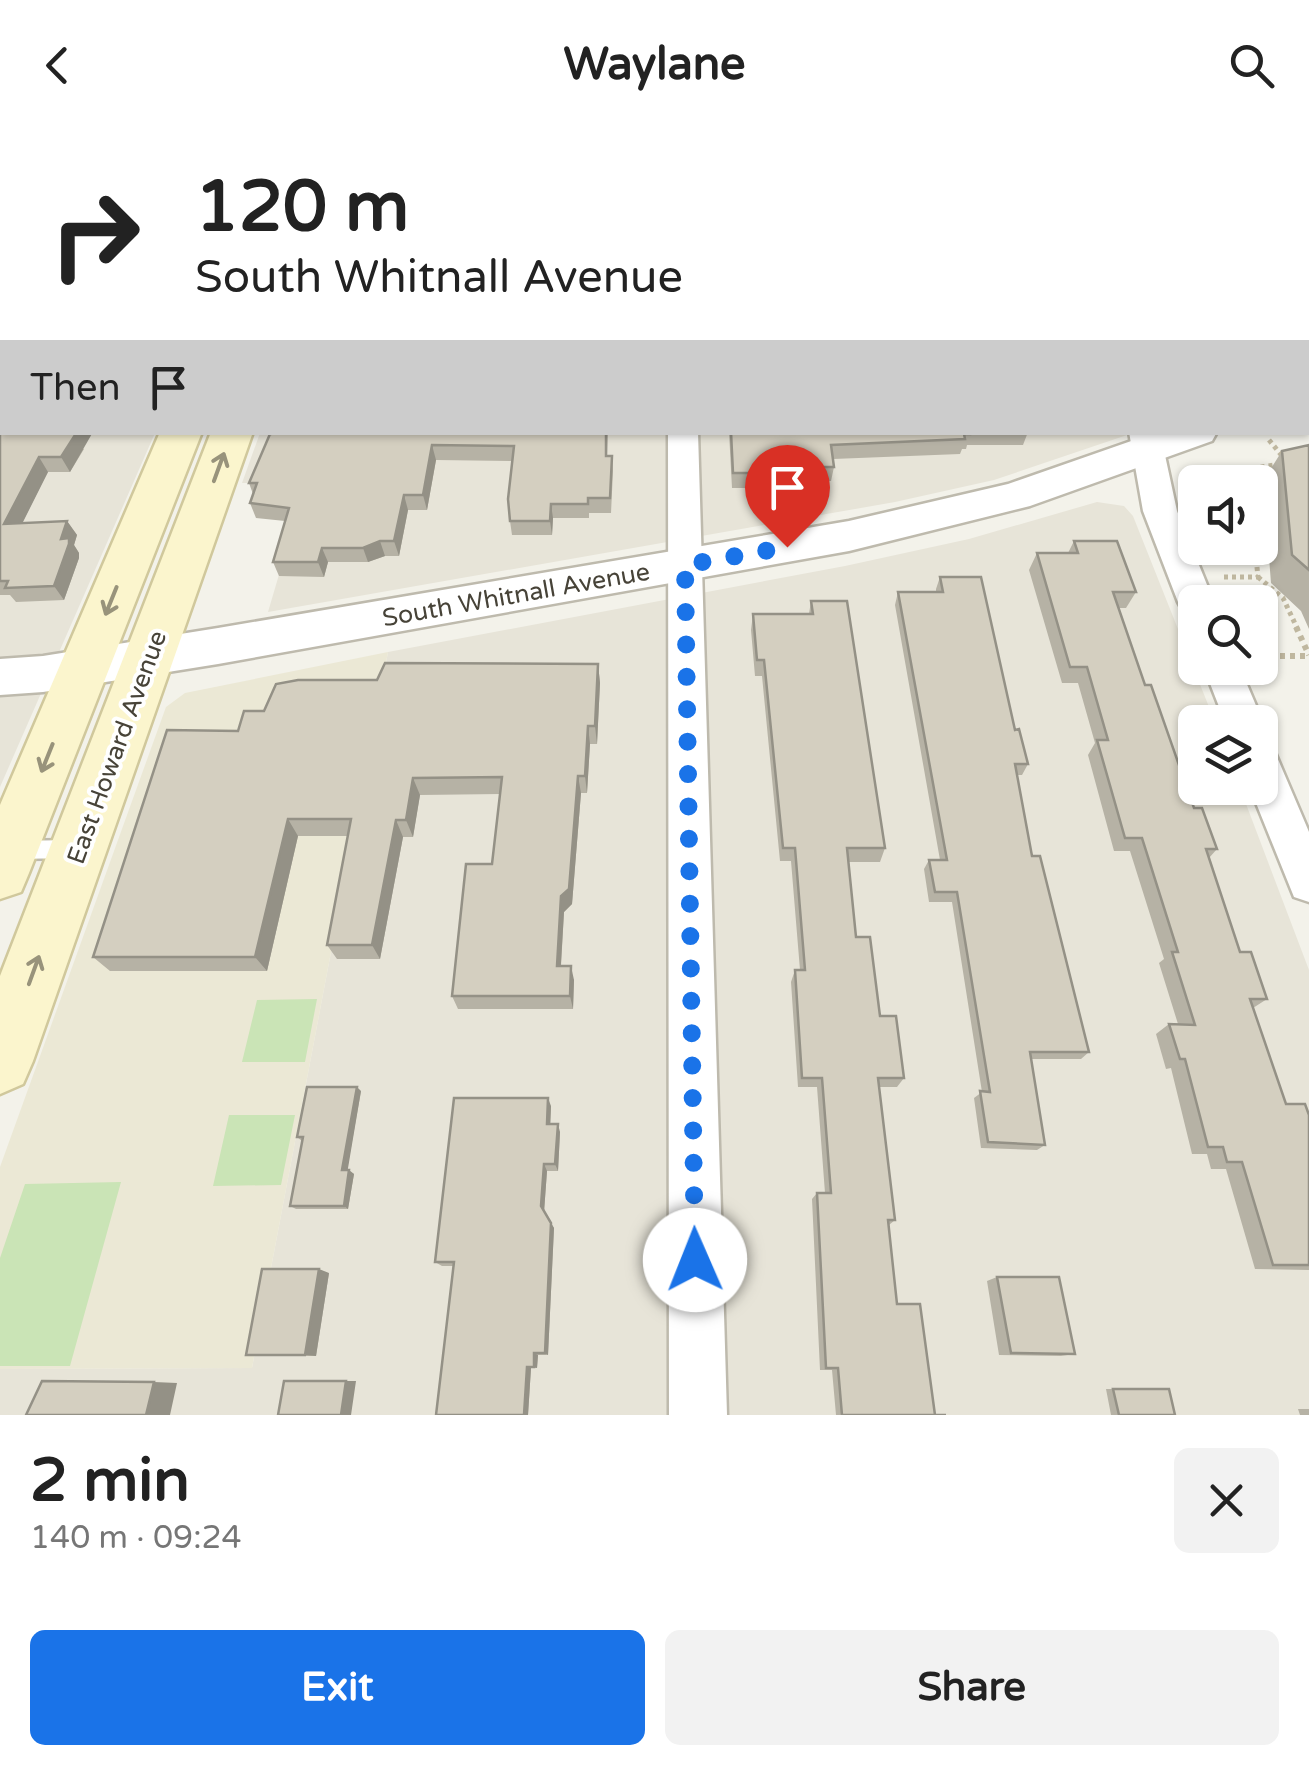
<!DOCTYPE html>
<html lang="en">
<head>
<meta charset="utf-8">
<style>
  :root { --surface:#fff; --page:#f2f2f2; --text:#222; --muted:#767676; --accent:#1a73e8 }
  body { margin:0; font-family:"Varela Round",sans-serif; background:var(--page); color:var(--text); height:100vh; display:flex; flex-direction:column; font-size:38px; white-space:nowrap }
  * { box-sizing:border-box; margin:0 }
  p { font-size:32px; color:var(--muted) }
  .icon { flex:none; width:55px; height:55px; fill:none; stroke:currentColor; stroke-width:2; stroke-linecap:round; stroke-linejoin:round }
  .map { position:relative; height:1285px; overflow:hidden }
  .sheet { display:flex; flex-direction:column; background:var(--surface); flex:1 }
  .sheet>* { flex:none }
  .hud { position:absolute; left:0px; top:0px; width:1310px; height:305px; box-shadow:0 2px 8px #0004; background:#fff; color:var(--text); overflow:hidden }
  .buttons { position:absolute; left:1178px; top:335px; display:grid; gap:20px }
  .buttons a { display:grid; place-items:center; width:100px; height:100px; border-radius:15px; background:var(--surface); box-shadow:0 2px 8px #0004; font-size:50px }
  .pin { position:absolute; display:grid; place-items:center; width:85px; height:85px; color:#fff; margin:-102px -42px; border-radius:50% 50% 50% 0; rotate:-45deg; box-shadow:0 0 10px #0007 }
  .pin .icon { rotate:45deg }
  .me { position:absolute; width:110px; margin:-55px; rotate:359deg; stroke-linejoin:round; filter:drop-shadow(0 0 8px #0008) }
  .turn { display:flex; align-items:center; gap:35px; height:210px; padding:0 30px; font-size:45px }
  .turn .icon { width:130px; height:130px; stroke-width:2.5 }
  .turn b { display:block; font-size:70px; line-height:85px }
  .then { display:flex; align-items:center; height:95px; padding:0 30px; background:#0003; gap:20px; font-size:38px }
  .round { display:grid; place-items:center; flex:none; width:105px; height:105px; border-radius:15px; background:var(--page) }
  .overview { display:flex; align-items:center; justify-content:space-between; height:170px; padding:0 30px }
  h1 { font-size:60px; font-weight:700; line-height:75px }
  .action { display:flex; gap:20px; margin-top:auto; padding:20px 30px }
  .action a { flex:1; height:115px; border-radius:15px; background:var(--accent); color:#fff; font-size:40px; font-weight:700; line-height:115px; text-align:center }
  .action a+a { background:var(--page); color:var(--text) }
  header { display:flex; justify-content:space-between; align-items:center; height:130px; padding:0 30px; background:var(--surface); font-size:45px; font-weight:700 }
  .map>svg:first-child { display:block }
  .residential { fill:#e7e4d8 }
  .education { fill:#ebe8d5 }
  .green { fill:#cae4b6 }
  .lines { fill:none; stroke-linecap:round; stroke-linejoin:round }
  .service-casing { stroke:#bebaad; stroke-width:5 }
  .minor-casing { stroke:#bebaad; stroke-width:5 }
  .tertiary-casing { stroke:#bebaad; stroke-width:5 }
  .secondary-casing { stroke:#d0c89c; stroke-width:5 }
  .path-far1 { stroke:#bfb79f; stroke-width:5; stroke-dasharray:4 4; stroke-linecap:butt }
  .path { stroke:#bfb79f; stroke-width:6; stroke-dasharray:5 5; stroke-linecap:butt }
  .service { fill:#fff; fill-rule:evenodd }
  .minor { fill:#fff; fill-rule:evenodd }
  .tertiary { fill:#fff; fill-rule:evenodd }
  .secondary { fill:#fbf5cd; fill-rule:evenodd }
  .wall { fill:#b6b2a5 }
  .shaded-wall { fill:#949186 }
  .building { fill:#d4cfc0; stroke:#949186; stroke-width:2.5 }
  .oneway { stroke:#98937b }
  .route { stroke:#1a73e8; stroke-width:18; stroke-dasharray:0 32.4 }
  .labels { text-anchor:middle; stroke-width:8; stroke-linejoin:round; paint-order:stroke }
  .street-label { font-size:25px; fill:#474338; stroke:#fff }
</style>
</head>
<body>
<header><svg class="icon" aria-label="back" viewBox="0 0 24 24"><path d="M15 5l-7 7 7 7"/></svg>Waylane<svg class="icon" aria-label="search" viewBox="0 0 24 24"><circle cx="10" cy="10" r="6"/><path d="M15 15l6 6"/></svg></header>
<div class="map">
<svg width="1309" height="1285" viewBox="0 0 1309 1285">
  <rect width="100%" height="100%" fill="#f3f2ea"/>
  <!-- residential -->
  <path class="residential" d="M 360,0 L 1309,0 L 1309,225 L 1308,2 Z
    M 0,12 L 2,302 L 155,303 L 0,657 Z
    M 260,303 L 1133,303 L 994,350 L 895,372 L 268,482 L 306,353 L 242,353 Z
    M 1097,372 L 1124,376 L 1133,386 L 1215,592 L 1195,592 L 1195,658 L 1240,658 L 1309,840 L 1309,1285 L 0,1285 L 0,1239 L 252,1238 L 388,522 L 845,436 L 969,409 Z"/>
  <!-- education -->
  <path class="education" d="M 388,522 L 252,1238 L 0,1239 L 0,1037 L 166,577 L 185,563 Z"/>
  <!-- green -->
  <path class="green" d="M 317,869 L 305,932 L 242,932 L 257,870 Z
    M 229,985 L 295,985 L 281,1055 L 213,1056 Z
    M 121,1052 L 70,1236 L 0,1236 L 0,1128 L 25,1054 Z"/>
  <g class="lines">
    <defs>
      <path id="service" d="M 76,710 L 83,712 L 87,719 L 83,726 L 76,728 L 10,729 L 3,727 L 0,721 L 3,713 L 10,711 Z"/>
      <path id="minor" d="M 666,0 L 688,0 L 688,2 L 666,2 Z
        M 1012,0 L 1034,0 L 1035,2 L 1013,2 Z
        M 0,123 L 2,123 L 2,139 L 0,139 Z
        M 668,302 L 698,302 L 727,1285 L 669,1285 Z
        M 1129,302 L 1160,302 L 1177,381 L 1214,472 L 1195,472 L 1195,485 L 1183,481 L 1178,472 L 1143,381 Z
        M 1204,538 L 1240,538 L 1263,592 L 1260,599 L 1260,592 L 1225,592 Z
        M 1260,615 L 1274,620 L 1309,702 L 1309,772 L 1294,767 L 1250,658 L 1260,658 Z"/>
      <path id="tertiary" d="M 1309,246 L 1309,270 L 1308,271 L 1308,247 Z
        M 1157,302 L 1217,302 L 1212,311 L 1030,376 L 849,421 L 218,534 L 43,562 L 0,565 L 0,529 L 43,526 L 218,498 L 849,391 L 1008,354 Z"/>
      <path id="secondary" d="M 160,302 L 202,302 L 29,743 L 21,762 L 0,769 L 0,675 Z
        M 211,302 L 253,302 L 33,931 L 23,954 L 0,964 L 0,846 Z"/>
    </defs>
    <!-- service casing -->
    <use href="#service" class="service-casing"/>
    <!-- minor casing -->
    <use href="#minor" class="minor-casing"/>
    <!-- tertiary casing -->
    <use href="#tertiary" class="tertiary-casing"/>
    <!-- secondary casing -->
    <use href="#secondary" class="secondary-casing"/>
    <!-- path-far1 -->
    <path class="path-far1" d="M 1269,310 L 1283,327
      M 1252,352 L 1250,339 L 1280,334
      M 1224,447 L 1258,447 L 1255,418
      M 1258,447 L 1283,468 L 1298,500"/>
    <!-- path -->
    <path class="path" d="M 1296,497 L 1309,525
      M 1260,526 L 1309,526"/>
    <!-- service -->
    <use href="#service" class="service"/>
    <!-- minor -->
    <use href="#minor" class="minor"/>
    <!-- tertiary -->
    <use href="#tertiary" class="tertiary"/>
    <!-- secondary -->
    <use href="#secondary" class="secondary"/>
  </g>
  <!-- wall -->
  <path class="wall" d="M 0,151 L 2,302 L 84,319 L 70,342 L 48,342 L 22,393 L 67,391 L 77,405 L 74,415 L 79,423 L 79,428 L 64,470 L 16,472 L 10,465 L 0,465 Z
    M 608,302 L 607,326 L 612,326 L 613,341 L 611,383 L 589,383 L 589,388 L 553,388 L 552,405 L 512,405 L 510,391 L 512,331 L 436,330 L 427,380 L 408,380 L 399,426 L 385,426 L 368,432 L 328,432 L 324,447 L 279,446 L 273,432 L 285,391 L 256,388 L 250,373 L 253,364 L 249,353 L 289,304 Z
    M 729,302 L 1028,302 L 1023,315 L 967,315 L 966,319 L 962,319 L 960,324 L 833,329 L 834,337 L 831,351 L 777,351 L 776,358 L 732,358 Z
    M 1309,315 L 1309,499 L 1301,481 L 1271,453 L 1263,351 L 1282,321 Z
    M 1074,411 L 1136,462 L 1126,478 L 1118,478 L 1145,555 L 1194,678 L 1217,719 L 1209,728 L 1240,822 L 1267,869 L 1253,878 L 1286,974 L 1309,985 L 1309,1140 L 1255,1139 L 1226,1039 L 1211,1039 L 1207,1024 L 1192,1024 L 1171,938 L 1166,939 L 1156,904 L 1169,894 L 1178,894 L 1159,833 L 1164,829 L 1130,721 L 1114,721 L 1088,625 L 1095,613 L 1078,553 L 1062,553 L 1029,440 L 1037,423 L 1068,423 Z
    M 940,447 L 1015,600 L 1028,634 L 1022,645 L 1017,645 L 1032,726 L 1089,922 L 1081,929 L 1031,929 L 1045,1015 L 1037,1020 L 981,1018 L 974,968 L 982,962 L 952,772 L 929,772 L 924,739 L 929,730 L 940,730 L 895,475 L 898,462 L 936,462 L 936,459 Z
    M 811,471 L 885,718 L 880,732 L 849,732 L 856,807 L 880,886 L 904,948 L 897,957 L 879,957 L 895,1090 L 889,1095 L 897,1174 L 935,1285 L 946,1285 L 836,1285 L 832,1240 L 820,1240 L 812,1069 L 817,1063 L 825,1063 L 817,957 L 798,957 L 791,852 L 795,840 L 800,840 L 791,731 L 780,731 L 762,546 L 755,546 L 751,500 L 753,484 L 809,484 Z
    M 598,534 L 600,553 L 597,614 L 590,614 L 587,663 L 581,663 L 572,774 L 564,782 L 561,836 L 574,850 L 573,879 L 458,879 L 452,866 L 492,734 L 500,664 L 420,665 L 413,707 L 403,707 L 380,829 L 337,829 L 327,815 L 348,706 L 298,706 L 267,841 L 110,841 L 93,827 L 238,601 L 264,581 L 377,550 Z
    M 361,961 L 347,1040 L 354,1044 L 348,1079 L 296,1079 L 290,1076 L 302,1011 L 297,1007 Z
    M 551,976 L 550,994 L 560,1002 L 558,1041 L 547,1041 L 544,1082 L 554,1098 L 548,1225 L 538,1225 L 537,1238 L 531,1238 L 528,1285 L 436,1285 L 453,1136 L 442,1136 L 435,1132 Z
    M 329,1143 L 316,1226 L 259,1226 L 246,1225 Z
    M 997,1147 L 1075,1224 L 1061,1226 L 999,1225 L 987,1151 Z
    M 1106,1259 L 1169,1259 L 1175,1285 L 1111,1285 Z
    M 1298,1279 L 1309,1279 L 1309,1285 L 1300,1285 Z"/>
  <!-- shaded-wall -->
  <path class="shaded-wall" d="M 0,45 L 2,49 L 2,64 L 0,69 Z
    M 2,156 L 2,189 L 0,191 L 0,161 Z
    M 77,302 L 93,302 L 70,342 L 61,327 Z
    M 432,315 L 436,330 L 427,380 L 423,365 Z
    M 39,327 L 48,342 L 15,408 L 4,394 Z
    M 404,365 L 408,380 L 399,426 L 394,411 Z
    M 551,374 L 553,388 L 552,405 L 550,391 Z
    M 67,391 L 77,405 L 74,415 L 79,423 L 79,428 L 64,470 L 54,456 L 61,409 Z
    M 380,411 L 385,426 L 368,432 L 363,418 Z
    M 322,418 L 328,432 L 324,447 L 318,432 Z
    M 598,534 L 600,553 L 597,614 L 595,596 Z
    M 588,596 L 590,614 L 587,663 L 585,646 Z
    M 578,646 L 581,663 L 572,774 L 564,782 L 560,849 L 557,836 L 561,766 Z
    M 413,648 L 420,665 L 413,707 L 406,690 Z
    M 288,689 L 298,706 L 267,841 L 255,827 Z
    M 396,690 L 403,707 L 380,829 L 372,815 Z
    M 571,836 L 574,850 L 573,879 L 570,866 Z
    M 357,957 L 361,961 L 347,1044 L 342,1040 Z
    M 548,968 L 551,976 L 550,1002 L 547,994 Z
    M 558,994 L 560,1002 L 558,1041 L 555,1034 Z
    M 544,1034 L 547,1041 L 544,1082 L 541,1076 Z
    M 349,1040 L 354,1044 L 348,1079 L 344,1076 Z
    M 551,1093 L 554,1098 L 548,1225 L 545,1223 Z
    M 319,1139 L 329,1143 L 316,1226 L 305,1225 Z
    M 534,1223 L 538,1225 L 537,1238 L 534,1237 Z
    M 527,1237 L 531,1238 L 528,1285 L 524,1285 Z
    M 346,1251 L 356,1251 L 351,1285 L 341,1285 Z
    M 154,1252 L 177,1253 L 170,1285 L 146,1285 Z"/>
  <!-- building -->
  <path class="building" d="M 391,0 L 616,0 L 616,2 L 390,2 Z
    M 735,0 L 784,0 L 784,2 L 804,2 L 735,2 Z
    M 1308,102 L 1309,104 L 1309,126 L 1308,126 Z
    M 0,178 L 2,178 L 2,302 L 77,302 L 61,327 L 39,327 L 4,394 L 67,391 L 61,409 L 69,408 L 69,414 L 54,456 L 5,458 L 8,451 L 0,451 Z
    M 290,302 L 606,302 L 606,326 L 612,326 L 610,368 L 588,368 L 588,374 L 551,374 L 550,391 L 510,391 L 508,369 L 514,316 L 432,315 L 423,365 L 404,365 L 394,411 L 380,411 L 363,418 L 322,418 L 318,432 L 273,432 L 289,378 L 250,373 L 257,353 L 249,353 L 270,304 Z
    M 731,302 L 970,302 L 970,304 L 964,304 L 965,309 L 831,315 L 834,337 L 777,337 L 778,343 L 733,343 Z
    M 1309,315 L 1309,440 L 1292,425 L 1282,321 Z
    M 1074,411 L 1117,411 L 1136,462 L 1113,462 L 1145,555 L 1151,555 L 1194,678 L 1202,678 L 1217,719 L 1206,719 L 1240,822 L 1251,822 L 1267,869 L 1250,869 L 1286,974 L 1305,974 L 1309,985 L 1309,1135 L 1273,1135 L 1242,1032 L 1227,1032 L 1223,1017 L 1208,1017 L 1185,929 L 1180,929 L 1169,894 L 1195,895 L 1172,822 L 1178,822 L 1142,708 L 1125,708 L 1097,610 L 1108,610 L 1087,537 L 1070,537 L 1037,423 L 1078,423 Z
    M 940,447 L 981,447 L 1015,600 L 1019,599 L 1028,634 L 1015,634 L 1032,726 L 1040,726 L 1089,922 L 1030,922 L 1045,1015 L 988,1012 L 980,961 L 990,962 L 957,762 L 935,762 L 929,730 L 947,730 L 898,462 L 943,462 Z
    M 811,471 L 847,471 L 885,718 L 847,718 L 856,807 L 870,807 L 880,886 L 896,886 L 904,948 L 878,948 L 895,1090 L 888,1090 L 897,1174 L 920,1174 L 935,1285 L 946,1285 L 842,1285 L 838,1238 L 826,1238 L 817,1063 L 831,1063 L 822,948 L 802,948 L 795,840 L 805,840 L 795,718 L 783,718 L 764,530 L 757,530 L 753,484 L 813,484 Z
    M 385,533 L 598,534 L 595,596 L 588,596 L 585,646 L 578,646 L 569,759 L 561,766 L 557,836 L 571,836 L 570,866 L 452,866 L 466,734 L 492,734 L 502,647 L 413,648 L 406,690 L 396,690 L 372,815 L 327,815 L 351,689 L 288,689 L 255,827 L 93,827 L 167,600 L 238,601 L 244,581 L 264,581 L 276,554 L 298,550 L 377,550 Z
    M 307,957 L 357,957 L 342,1040 L 349,1040 L 344,1076 L 290,1076 L 303,1007 L 297,1007 Z
    M 454,968 L 548,968 L 547,994 L 558,994 L 555,1034 L 544,1034 L 541,1076 L 551,1093 L 545,1223 L 534,1223 L 534,1237 L 527,1237 L 524,1285 L 436,1285 L 454,1132 L 435,1132 Z
    M 262,1139 L 319,1139 L 305,1225 L 246,1225 Z
    M 997,1147 L 1059,1147 L 1075,1224 L 1011,1223 Z
    M 42,1251 L 154,1252 L 146,1285 L 26,1285 Z
    M 284,1251 L 346,1251 L 341,1285 L 278,1285 Z
    M 1113,1259 L 1169,1259 L 1175,1285 L 1119,1285 Z"/>
  <!-- one-way arrows -->
  <defs><path id="oneway-shaft" d="M-6 0H5M1.5-3L5.5 0L1.5 3" fill="none" stroke-width="1.6" stroke-linecap="round" stroke-linejoin="round" transform="scale(2.5)"/></defs>
  <g class="oneway">
    <use href="#oneway-shaft" transform="translate(219 337) rotate(-70)"/>
    <use href="#oneway-shaft" transform="translate(111 471) rotate(112)"/>
    <use href="#oneway-shaft" transform="translate(47 628) rotate(112)"/>
    <use href="#oneway-shaft" transform="translate(34 840) rotate(-70)"/>
  </g>
  <g class="lines">
    <!-- route -->
    <path class="route" d="M 695,1130 L 685,435 L 787,417"/>
  </g>
  <g class="labels">
    <!-- street labels -->
    <g class="street-label">
      <text transform="translate(516 464) rotate(-10)" y="9">South Whitnall Avenue</text>
      <text transform="translate(116 617) rotate(-70)" y="9">East Howard Avenue</text>
    </g>
  </g>
</svg>
<div class="buttons">
<a><svg class="icon" aria-label="sound" viewBox="0 0 24 24"><path d="M4 9h4l5-4v14l-5-4H4zM17 9q2 3 0 6"/></svg></a>
<a><svg class="icon" aria-label="search" viewBox="0 0 24 24"><circle cx="10" cy="10" r="6"/><path d="M15 15l6 6"/></svg></a>
<a><svg class="icon" aria-label="layers" viewBox="0 0 24 24"><path d="M12 4l9 5-9 5-9-5zM3 14l9 5 9-5"/></svg></a>
</div>
<div class="pin" style="left:787px;top:417px;background:#d93025"><svg class="icon" aria-label="arrive" viewBox="0 0 24 24"><path d="M6 21V4h12l-3 4 3 4H6"/></svg></div>
<svg class="me" style="left:695px;top:1130px" viewBox="-20 -20 40 40"><circle r="19" fill="#fff"/><path d="M0-13L10 11 0 6-10 11z" fill="#1a73e8"/></svg>
<div class="hud">
<div class="turn"><svg class="icon" aria-label="right" viewBox="0 0 24 24"><path d="M7 20v-9h11M14 6l5 5-5 5"/></svg><div><b>120 m</b>South Whitnall Avenue</div></div>
<div class="then">Then<svg class="icon" aria-label="arrive" viewBox="0 0 24 24"><path d="M6 21V4h12l-3 4 3 4H6"/></svg></div>
</div>
</div>
<section class="sheet">
<div class="overview"><div><h1>2 min</h1><p>140 m · 09:24</p></div><a class="round"><svg class="icon" aria-label="close" viewBox="0 0 24 24"><path d="M6 6l12 12M18 6L6 18"/></svg></a></div>
<div class="action"><a>Exit</a><a>Share</a></div>
</section>
</body>
</html>
